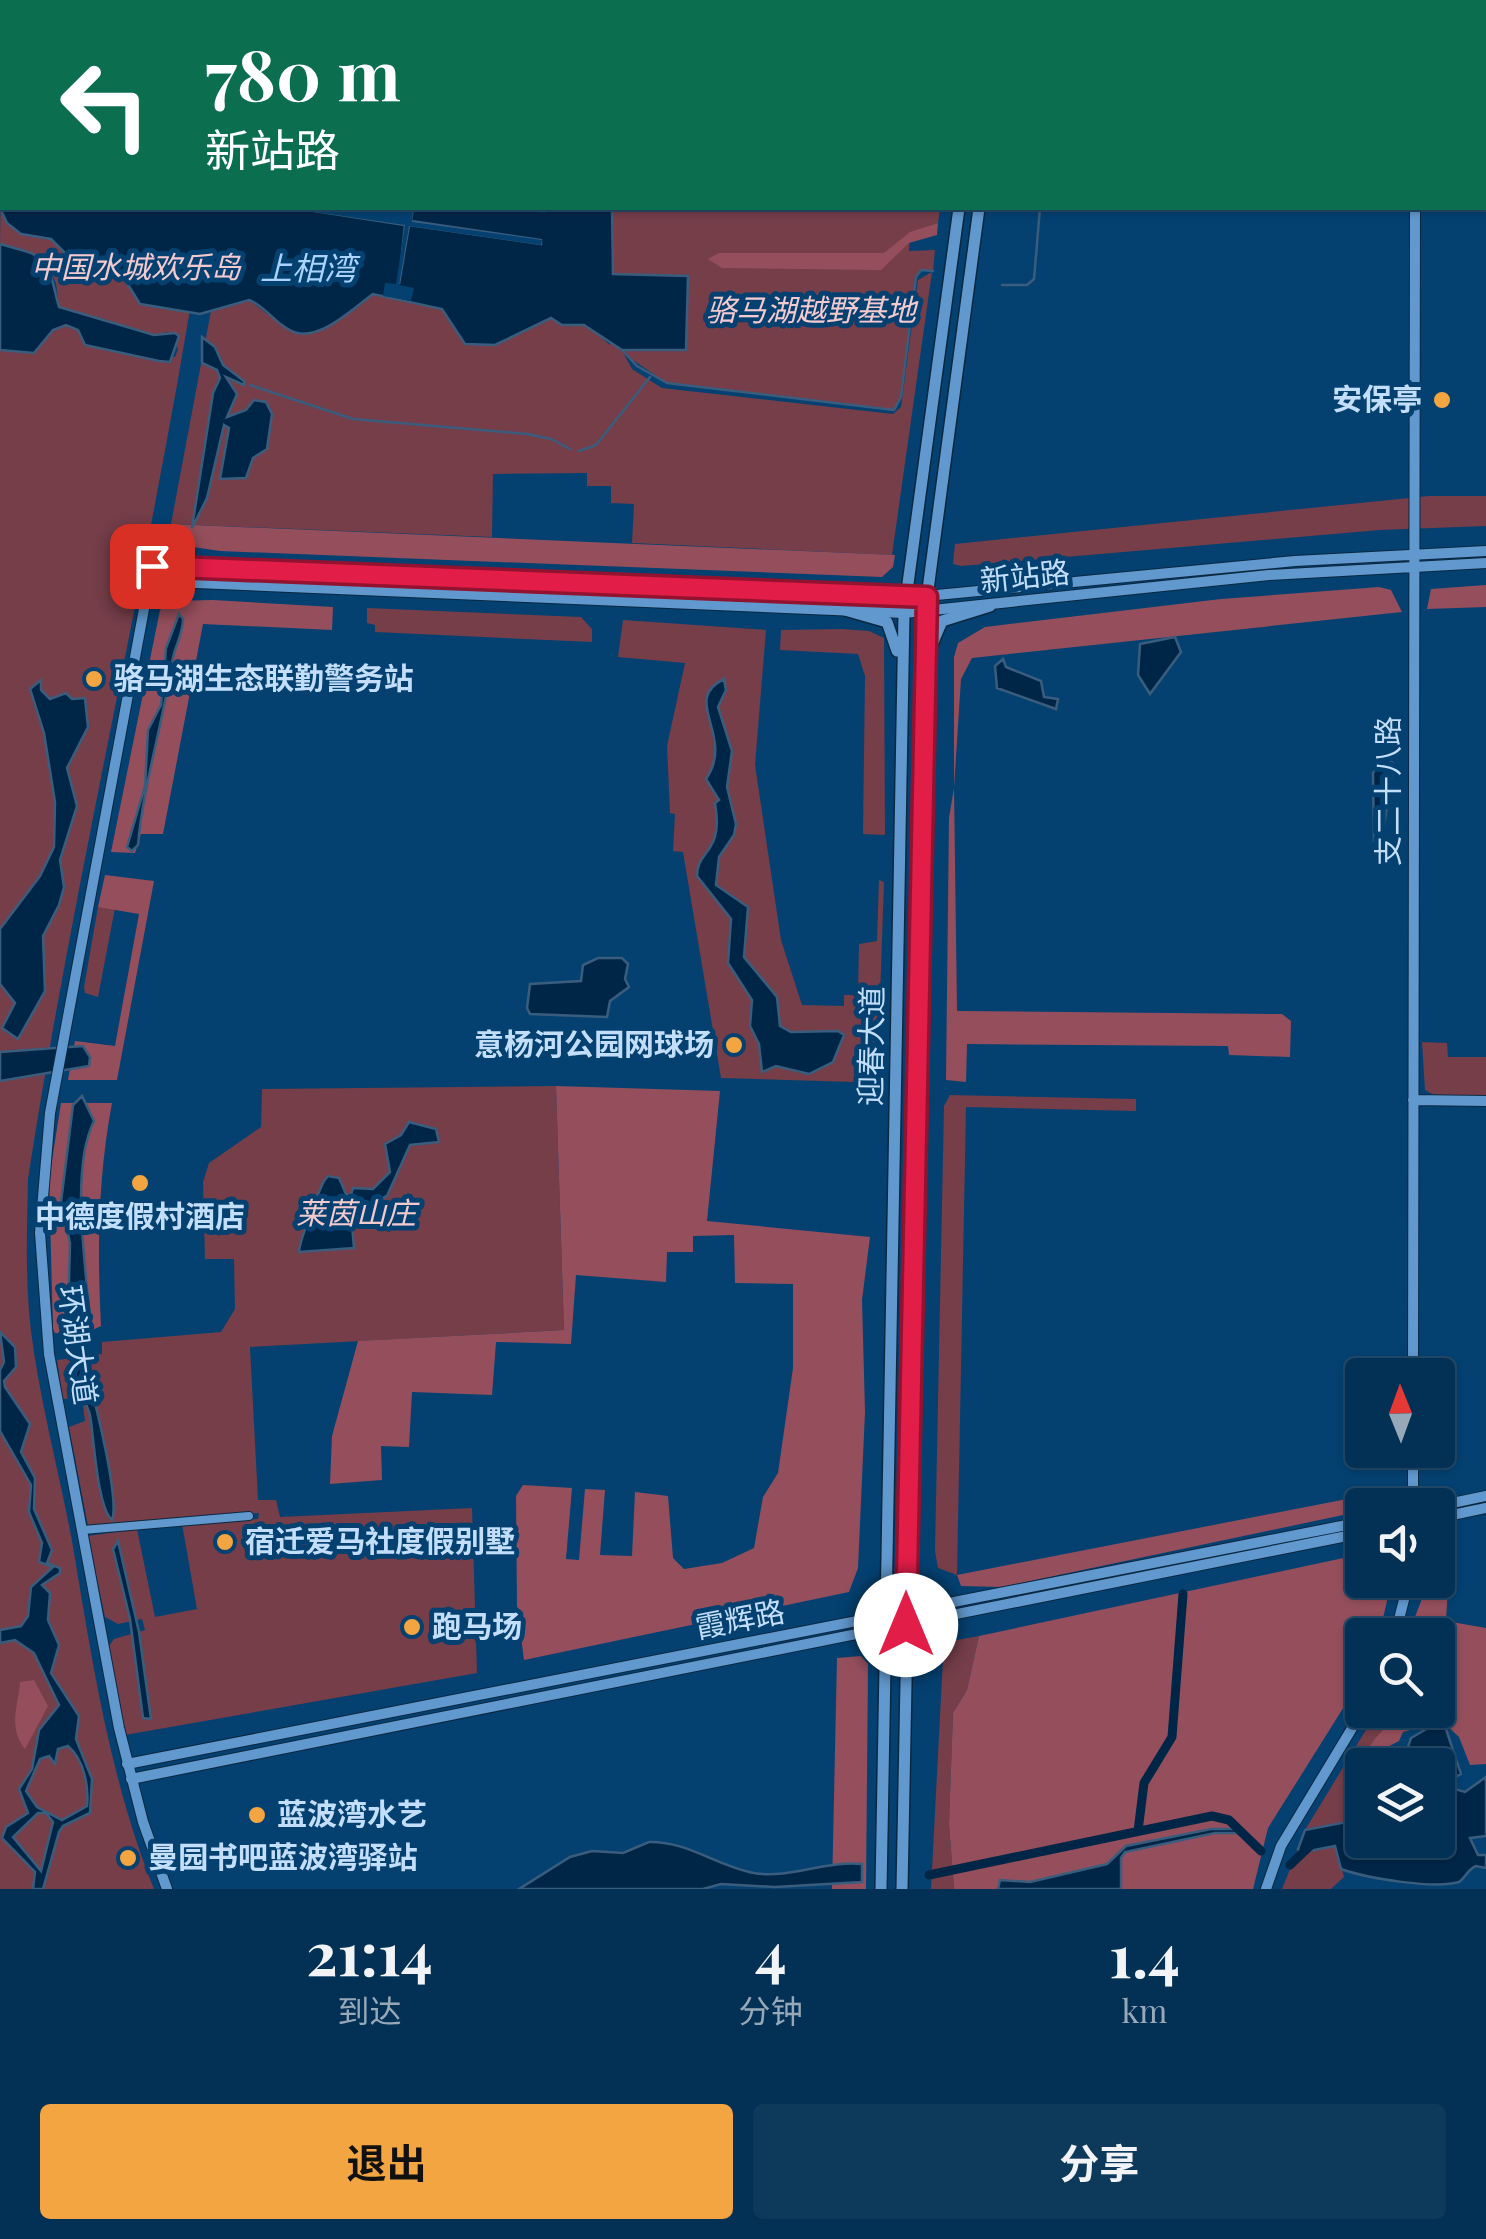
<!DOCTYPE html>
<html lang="zh">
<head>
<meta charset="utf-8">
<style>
  :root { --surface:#033155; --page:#0d395b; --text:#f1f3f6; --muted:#97a9b9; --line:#244c6c; --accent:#f2a541 }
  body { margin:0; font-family:"Playfair Display","Noto Sans SC",serif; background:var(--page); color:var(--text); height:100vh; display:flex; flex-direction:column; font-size:38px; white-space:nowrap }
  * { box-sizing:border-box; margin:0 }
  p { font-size:32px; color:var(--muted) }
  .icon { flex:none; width:55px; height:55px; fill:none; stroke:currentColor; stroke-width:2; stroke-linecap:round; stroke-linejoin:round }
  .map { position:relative; height:1889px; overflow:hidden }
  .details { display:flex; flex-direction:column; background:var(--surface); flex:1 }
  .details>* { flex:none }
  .hud { position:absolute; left:0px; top:0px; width:1488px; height:210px; box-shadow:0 2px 8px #0004,0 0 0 2px var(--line); background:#0b6e4f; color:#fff; overflow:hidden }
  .needle { width:65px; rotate:359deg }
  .controls { position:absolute; left:1345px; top:1358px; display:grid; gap:20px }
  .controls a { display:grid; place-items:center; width:110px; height:110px; border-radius:10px; background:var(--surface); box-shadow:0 2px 8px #0004,0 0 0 2px var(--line); font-size:50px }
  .pin { position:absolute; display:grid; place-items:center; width:85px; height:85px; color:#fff; margin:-42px; border-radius:20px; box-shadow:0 5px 15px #0006 }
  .me { position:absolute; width:110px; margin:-55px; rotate:0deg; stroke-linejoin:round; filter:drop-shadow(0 0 8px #0008) }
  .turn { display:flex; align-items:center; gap:35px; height:210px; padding:0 40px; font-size:45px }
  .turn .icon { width:130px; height:130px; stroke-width:2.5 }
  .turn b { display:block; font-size:70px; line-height:85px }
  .eta { display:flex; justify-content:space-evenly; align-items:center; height:170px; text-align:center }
  .eta b { font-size:60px; font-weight:700; line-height:70px }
  .action { display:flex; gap:20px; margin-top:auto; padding:20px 40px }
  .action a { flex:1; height:115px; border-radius:10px; background:var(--accent); color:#111; font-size:40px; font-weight:700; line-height:115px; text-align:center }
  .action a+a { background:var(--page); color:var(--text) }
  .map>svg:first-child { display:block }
  .green { fill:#753e49 }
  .forest { fill:#954f5c }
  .water { fill:#002647; stroke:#3a5d7d; stroke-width:2.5; fill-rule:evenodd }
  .pier { fill:#044171 }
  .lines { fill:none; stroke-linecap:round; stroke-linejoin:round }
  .stream { stroke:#3a5d7d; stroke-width:2.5 }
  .canal { stroke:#002647; stroke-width:9 }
  .minor-casing { stroke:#0b2841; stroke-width:10 }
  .tertiary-casing { stroke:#0b2841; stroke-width:12 }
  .secondary-casing { stroke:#0b2841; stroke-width:14 }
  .minor { stroke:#6198cd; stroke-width:8 }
  .tertiary { stroke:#6198cd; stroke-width:10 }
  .secondary { stroke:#6198cd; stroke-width:11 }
  .route-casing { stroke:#92132f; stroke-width:25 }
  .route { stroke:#e11d48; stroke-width:18 }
  .poi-dot { fill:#f2a541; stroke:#044171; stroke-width:4 }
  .labels { text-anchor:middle; stroke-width:10; stroke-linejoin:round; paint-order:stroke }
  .park-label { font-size:30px; font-style:italic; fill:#f5cacf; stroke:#044171 }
  .poi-label { font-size:30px; font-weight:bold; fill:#c2defb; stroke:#044171; text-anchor:start }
  .street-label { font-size:30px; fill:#c2defb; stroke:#044171 }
  .water-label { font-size:32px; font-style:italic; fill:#aad4ff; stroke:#044171 }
</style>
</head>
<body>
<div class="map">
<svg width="1486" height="1889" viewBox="0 0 1486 1889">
  <rect width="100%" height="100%" fill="#044171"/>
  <!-- green -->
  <path class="green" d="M 283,0 L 968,0 L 283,2 Z
    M 2,74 L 2,208 L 206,208 C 158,533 78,854 28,1179 C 27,1230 25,1281 31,1331 C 40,1402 59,1471 72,1541 C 92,1659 109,1777 154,1889 L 0,1889 L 0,350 L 34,353 L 53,330 L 66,325 L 175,357 L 178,349 L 168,332 L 155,335 L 59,307 L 56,283 L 45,260 L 0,244 Z
    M 612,208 L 940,208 L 938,223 L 910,233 L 909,251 L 935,250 L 933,271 L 921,270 L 916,277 L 901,397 L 894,410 L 667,383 L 624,354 L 632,369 L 662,388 L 893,414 L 901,407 L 918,280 L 932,272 L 892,555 L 632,543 L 634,504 L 611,503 L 611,486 L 587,486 L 587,473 L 493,474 L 492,537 L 171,524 L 211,311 L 249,300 L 288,330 L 348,313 L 373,294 L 442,309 L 495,345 L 551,318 L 563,325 L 584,324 L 610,345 Z
    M 1429,496 L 1486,496 L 1486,526 L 1380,530 L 961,566 L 953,564 L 955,544 Z
    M 367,608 L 581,617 L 592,629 L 592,642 L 375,632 L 375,625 L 367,623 Z
    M 623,620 L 766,630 L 755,765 L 781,940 L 802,1005 L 844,1006 L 844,995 L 858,995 L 859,944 L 877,941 L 879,880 L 884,882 L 877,1084 L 867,1085 L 867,1077 L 859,1076 L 854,1082 L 721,1078 L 683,852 L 673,851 L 675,814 L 670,813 L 667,746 L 685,663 L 618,657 Z
    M 842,629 L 869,631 L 884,638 L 885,835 L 863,834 L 865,676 L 858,654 L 780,650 L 781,630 Z
    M 98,907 L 115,908 L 98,997 L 85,993 L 84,987 Z
    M 1422,1042 L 1447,1043 L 1448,1057 L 1486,1057 L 1486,1095 L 1434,1095 L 1425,1090 Z
    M 556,1086 L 564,1330 L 250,1347 L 258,1500 L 276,1500 L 280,1517 L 472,1508 L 477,1673 L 125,1735 L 109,1646 L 114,1639 L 145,1630 L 142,1619 L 118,1624 L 105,1617 L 88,1536 L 137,1529 L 155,1617 L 197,1609 L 182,1524 L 258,1519 L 259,1513 L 88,1526 L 69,1427 L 85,1421 L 82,1398 L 63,1399 L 57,1360 L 102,1354 L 102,1342 L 221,1332 L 235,1309 L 234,1259 L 205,1259 L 203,1182 L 209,1163 L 261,1127 L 262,1089 Z
    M 950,1095 L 1136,1099 L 1136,1111 L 966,1107 L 957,1575 L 938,1568 L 935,1551 L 944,1106 Z
    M 979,1636 L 967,1690 L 953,1713 L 949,1824 L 954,1889 L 931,1889 L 943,1659 L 951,1641 Z
    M 1378,1710 L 1421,1710 L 1390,1723 L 1361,1761 L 1355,1779 L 1360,1813 L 1357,1821 L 1305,1830 Z
    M 1324,1845 L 1336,1845 L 1344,1877 L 1331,1889 L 1282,1889 L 1298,1849 L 1309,1851 Z"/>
  <!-- forest -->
  <path class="forest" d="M 938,223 L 937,235 L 909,243 L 881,270 L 722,268 L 708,259 L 719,253 L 884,253 L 910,232 Z
    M 171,524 L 895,555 L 893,567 L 882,577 L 220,551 L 180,545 Z
    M 1486,585 L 1486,607 L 1427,609 L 1431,589 Z
    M 1379,587 L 1391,590 L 1402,612 L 972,658 L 961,679 L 954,788 L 957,1011 L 1282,1014 L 1291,1021 L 1290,1057 L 1229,1055 L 1228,1046 L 967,1044 L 966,1082 L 946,1080 L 949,818 L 954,788 L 954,657 L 958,643 L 985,627 L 1221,599 Z
    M 213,600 L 333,607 L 332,630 L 203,624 L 163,834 L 141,834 L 135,853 L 111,852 L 160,610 L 171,601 Z
    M 105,875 L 154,881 L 117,1080 L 68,1080 L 75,1041 L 115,1046 L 139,914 L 98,907 Z
    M 556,1086 L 720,1091 L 707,1221 L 870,1237 L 862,1300 L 865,1412 L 858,1568 L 849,1592 L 524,1660 L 517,1605 L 516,1496 L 523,1485 L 572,1488 L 566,1559 L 579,1560 L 585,1489 L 605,1490 L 600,1555 L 632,1556 L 635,1492 L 668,1496 L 673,1558 L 684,1569 L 722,1563 L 754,1548 L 763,1497 L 778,1473 L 793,1368 L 793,1284 L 735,1283 L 734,1235 L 693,1236 L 693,1252 L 667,1252 L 666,1282 L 576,1275 L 571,1344 L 496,1342 L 492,1395 L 412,1392 L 409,1447 L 381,1446 L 382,1480 L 330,1484 L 332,1436 L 358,1341 L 564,1330 Z
    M 61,1103 L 112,1103 C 98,1178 97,1250 101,1326 L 79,1336 L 55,1333 L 53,1329 L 49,1179 Z
    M 1393,1490 L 1383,1503 L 1362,1505 L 1362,1511 L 1002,1587 L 961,1586 L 957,1575 Z
    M 1362,1554 L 1362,1580 L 1392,1580 L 1379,1635 L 1362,1635 L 1362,1678 L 1268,1828 L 1253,1889 L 954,1889 L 949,1824 L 953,1713 L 967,1690 L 979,1636 Z
    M 1442,1568 L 1449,1568 L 1446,1621 L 1486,1628 L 1486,1764 L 1470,1765 L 1459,1737 L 1442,1721 L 1403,1732 L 1399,1741 L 1361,1761 C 1379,1728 1398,1710 1438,1710 L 1438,1635 L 1408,1635 L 1428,1583 L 1442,1580 Z
    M 861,1656 L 868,1664 L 866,1889 L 832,1889 L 837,1658 Z
    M 34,1680 L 48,1706 L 25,1749 C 7,1726 19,1704 20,1682 Z"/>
  <!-- water -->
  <path class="water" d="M 2,100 L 2,208 L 295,208 L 405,225 L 399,284 L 409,225 L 541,244 L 541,240 L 411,221 L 413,208 L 545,211 L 546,208 L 612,208 L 613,274 L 688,276 L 686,350 L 622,350 L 584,325 L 562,325 L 551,318 L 495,345 L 465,344 L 442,309 L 373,294 C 352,309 315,347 288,329 C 273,321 265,306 249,300 L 200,314 L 140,304 L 124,278 L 67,255 L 51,239 L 21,234 L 7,223 L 0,208 Z
    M 0,244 C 55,259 45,256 59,307 L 154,335 L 175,333 L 179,336 L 170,362 L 159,361 L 85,345 L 78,330 L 66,325 L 53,330 L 34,353 L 0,350 Z
    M 202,337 L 215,347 L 223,365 L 244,381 L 244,385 L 226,377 L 237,394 L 227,417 L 246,410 L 254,400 L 266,402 L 272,414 L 267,449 L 253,458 L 246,478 L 220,479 L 229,428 L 224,425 L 207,498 L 192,528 L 213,393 L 220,378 L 217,370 L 202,363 Z
    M 179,614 L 183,619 C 183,635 174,647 172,663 C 163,723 143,786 138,845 L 132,851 L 127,847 L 145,786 L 148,730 L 161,705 L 166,648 Z
    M 1175,637 L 1181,652 L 1150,694 L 1138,675 L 1140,644 Z
    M 1003,659 L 1006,667 L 1041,681 L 1044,697 L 1058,699 L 1056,709 L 997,688 L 995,666 Z
    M 724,679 L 726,690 L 718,707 L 732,751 L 727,787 L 736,824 L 734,835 L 719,857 L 716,885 L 748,907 L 744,957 L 777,997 L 780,1026 L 791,1032 L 838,1031 L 844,1035 L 833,1062 L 809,1074 L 776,1066 L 762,1072 L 759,1044 L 750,1026 L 752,1000 L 728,963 L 731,919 L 697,876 C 697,849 724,854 715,803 L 719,800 L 706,779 C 736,736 680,700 724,679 Z
    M 41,680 L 41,690 L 50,699 L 66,693 L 72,699 L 85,698 L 88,727 L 67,768 L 77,806 L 60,860 L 64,887 L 59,905 L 43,936 L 45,991 L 18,1039 L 2,1028 L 15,1003 L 0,984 L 0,929 L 40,876 L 54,847 L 55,802 L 44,733 L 30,689 Z
    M 1383,756 L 1393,763 L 1382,841 L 1374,841 L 1373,773 Z
    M 598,958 L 622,958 L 628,964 L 625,979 L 629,987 L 610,1001 L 607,1017 L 530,1014 L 527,1008 L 530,984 L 581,981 L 583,965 Z
    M 83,1046 L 90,1057 L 89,1066 L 0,1081 L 0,1052 Z
    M 82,1096 L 94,1121 C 70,1169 86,1266 90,1320 L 86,1325 L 68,1320 L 70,1243 L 61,1202 L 73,1105 Z
    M 409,1122 L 436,1129 L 439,1142 L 410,1145 L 387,1196 L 351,1213 L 354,1248 L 299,1252 C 299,1242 318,1193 324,1181 L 328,1176 L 339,1178 L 349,1201 L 353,1188 L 373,1189 L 390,1172 L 385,1144 L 401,1135 Z
    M 0,1332 L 15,1347 L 16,1367 L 4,1381 L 5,1387 L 30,1424 L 21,1452 L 35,1478 L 34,1509 L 52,1550 L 47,1563 L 60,1568 L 60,1573 L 42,1585 L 50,1593 L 48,1620 L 59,1645 L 51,1673 L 79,1716 L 76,1739 L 92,1779 L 90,1813 L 63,1826 L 59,1832 L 43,1889 L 33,1889 L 35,1872 L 2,1838 L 6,1827 L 28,1813 L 19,1789 L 32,1769 L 39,1730 L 59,1705 L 34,1653 L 15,1640 L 0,1643 L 0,1630 L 21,1626 L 28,1616 L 31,1587 L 53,1567 L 39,1562 L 42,1543 L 29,1512 L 31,1485 L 0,1431 L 0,1370 L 4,1362 ZM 68,1746 C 84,1760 89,1786 87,1806 L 62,1820 L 37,1807 L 26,1791 L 40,1759 L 49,1756 L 55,1764 L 58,1749 ZM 38,1813 L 46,1813 L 53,1822 L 41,1871 L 13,1837 Z
    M 78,1365 L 85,1370 C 94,1394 120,1500 112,1520 C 97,1507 94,1438 90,1415 C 86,1399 69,1378 78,1365 Z
    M 118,1541 L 139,1632 L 151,1719 L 143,1718 L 130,1619 L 113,1549 Z
    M 1435,1724 L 1446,1729 L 1461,1774 L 1438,1785 L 1438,1765 L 1365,1765 L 1377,1756 L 1407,1750 L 1411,1738 Z
    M 1362,1767 L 1362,1840 L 1438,1840 L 1438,1792 L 1448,1787 L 1465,1792 L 1486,1777 L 1486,1836 L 1470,1838 L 1478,1855 L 1486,1855 L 1486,1868 L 1476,1866 C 1467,1870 1466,1877 1459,1882 C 1435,1889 1369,1879 1341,1869 L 1335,1846 L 1309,1851 L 1298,1849 L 1305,1830 L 1357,1820 C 1364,1803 1351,1787 1362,1767 Z
    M 1211,1829 L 1237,1829 L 1242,1833 L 1215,1833 L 1125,1852 L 1121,1858 L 1121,1889 L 998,1889 L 1000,1880 L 1030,1882 L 1107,1864 L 1126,1846 Z
    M 649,1842 C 687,1841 717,1866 754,1873 C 791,1879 826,1860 862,1864 L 862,1882 L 775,1887 L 721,1884 L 703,1889 L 519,1889 L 570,1857 L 592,1851 L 623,1853 Z"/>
  <!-- pier -->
  <path class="pier" d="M 317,208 L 403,220 L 406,208 L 413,208 L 412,222 L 542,240 L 541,245 L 409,226 L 399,285 L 414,288 L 411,301 L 383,296 L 385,283 L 396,284 L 405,225 L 295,209 Z"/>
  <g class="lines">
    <!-- stream -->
    <path class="stream" d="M 1063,2 L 1064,0
      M 1002,285 L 1027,285 L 1034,279 L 1040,208
      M 622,350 L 637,366 L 667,383 L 894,410 L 901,397 L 916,277 L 921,270 L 933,271
      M 250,385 L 353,419 L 527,434 L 551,439 L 570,449
      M 579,451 L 596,445 L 650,377"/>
    <!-- canal -->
    <path class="canal" d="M 1138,1831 L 1144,1783 L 1172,1737 L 1183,1594
      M 1290,1865 L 1312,1844
      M 929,1875 L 1212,1816 L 1229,1820 L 1261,1851"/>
    <defs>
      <path id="minor" d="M 83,1530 L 249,1516"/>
      <path id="tertiary" d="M 1415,2 L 1415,0
        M 149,581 L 904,613 L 1269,575 L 1486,563
        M 1413,1100 L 1486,1101
        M 1413,1375 L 1415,208
        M 1413,1505 L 1413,1450
        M 1438,1506 L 1486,1496
        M 1438,1518 L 1486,1508
        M 1395,1635 L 1409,1580
        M 127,1764 L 1362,1522
        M 131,1779 L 1362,1533
        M 167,1889 L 143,1822 L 119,1728 L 49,1354 L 40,1233 L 50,1113 L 152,566 L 905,598 L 1295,561 L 1486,551
        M 1266,1889 L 1281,1846 L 1363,1710"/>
      <path id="secondary" d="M 987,2 L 987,0
        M 1008,2 L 1009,0
        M 845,610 L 887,622 L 897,651
        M 930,649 L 942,621 L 990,606
        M 881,1889 L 904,613 L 959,208
        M 902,1889 L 927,597 L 979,208"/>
    </defs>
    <!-- minor casing -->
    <use href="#minor" class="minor-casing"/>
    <!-- tertiary casing -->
    <use href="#tertiary" class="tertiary-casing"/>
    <!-- secondary casing -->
    <use href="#secondary" class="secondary-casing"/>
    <!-- minor -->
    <use href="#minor" class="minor"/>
    <!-- tertiary -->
    <use href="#tertiary" class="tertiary"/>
    <!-- secondary -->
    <use href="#secondary" class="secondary"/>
  </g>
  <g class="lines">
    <defs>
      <path id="route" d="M 152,566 L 927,597 L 906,1625"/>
    </defs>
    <!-- route casing -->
    <use href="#route" class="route-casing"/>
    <!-- route -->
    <use href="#route" class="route"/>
  </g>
  <!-- markers -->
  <g class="poi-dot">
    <circle cx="1442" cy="400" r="10"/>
    <circle cx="94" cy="679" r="10"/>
    <circle cx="734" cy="1045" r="10"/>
    <circle cx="140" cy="1183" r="10"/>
    <circle cx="225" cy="1542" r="10"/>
    <circle cx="412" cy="1627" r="10"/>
    <circle cx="257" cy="1815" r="10"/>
    <circle cx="128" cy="1858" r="10"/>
  </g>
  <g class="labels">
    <!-- park labels -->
    <g class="park-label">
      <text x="136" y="278">中国水城欢乐岛</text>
      <text x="811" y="321">骆马湖越野基地</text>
      <text x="356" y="1224">莱茵山庄</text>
    </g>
    <!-- poi labels -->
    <g class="poi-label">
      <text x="1422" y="410" text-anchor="end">安保亭</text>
      <text x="114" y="689">骆马湖生态联勤警务站</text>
      <text x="714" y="1055" text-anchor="end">意杨河公园网球场</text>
      <text x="140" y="1227" text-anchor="middle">中德度假村酒店</text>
      <text x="245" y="1552">宿迁爱马社度假别墅</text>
      <text x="432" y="1637">跑马场</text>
      <text x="277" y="1825">蓝波湾水艺</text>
      <text x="148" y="1868">曼园书吧蓝波湾驿站</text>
    </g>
    <!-- street labels -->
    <g class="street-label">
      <text transform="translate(1025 577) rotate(-6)" y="10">新站路</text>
      <text transform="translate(1389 791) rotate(-90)" y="10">支二十八路</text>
      <text transform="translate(872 1046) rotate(-89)" y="10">迎春大道</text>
      <text transform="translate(77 1345) rotate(82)" y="10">环湖大道</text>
      <text transform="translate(740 1620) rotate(-11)" y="10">霞辉路</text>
    </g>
    <!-- water labels -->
    <g class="water-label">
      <text x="308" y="280">上相湾</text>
    </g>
  </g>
</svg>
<div class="controls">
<a><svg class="needle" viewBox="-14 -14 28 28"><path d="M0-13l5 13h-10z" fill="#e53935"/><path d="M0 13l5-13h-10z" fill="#97a9b9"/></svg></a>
<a><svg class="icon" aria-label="sound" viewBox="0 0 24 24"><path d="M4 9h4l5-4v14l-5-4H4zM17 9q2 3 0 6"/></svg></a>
<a><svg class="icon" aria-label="search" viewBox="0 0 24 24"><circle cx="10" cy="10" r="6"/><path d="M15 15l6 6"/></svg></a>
<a><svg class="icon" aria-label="layers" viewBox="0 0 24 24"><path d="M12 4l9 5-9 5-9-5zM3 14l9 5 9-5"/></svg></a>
</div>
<div class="pin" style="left:152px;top:566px;background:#d93025"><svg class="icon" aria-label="arrive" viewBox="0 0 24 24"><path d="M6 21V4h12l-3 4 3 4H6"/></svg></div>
<svg class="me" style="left:906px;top:1625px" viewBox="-20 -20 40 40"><circle r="19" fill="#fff"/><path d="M0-13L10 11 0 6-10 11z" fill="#e11d48"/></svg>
<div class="hud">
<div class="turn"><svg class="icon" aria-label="left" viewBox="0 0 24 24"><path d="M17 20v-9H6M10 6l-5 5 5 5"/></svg><div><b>780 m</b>新站路</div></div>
</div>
</div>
<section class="details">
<div class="eta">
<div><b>21:14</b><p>到达</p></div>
<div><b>4</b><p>分钟</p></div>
<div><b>1.4</b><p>km</p></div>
</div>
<div class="action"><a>退出</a><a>分享</a></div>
</section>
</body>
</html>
